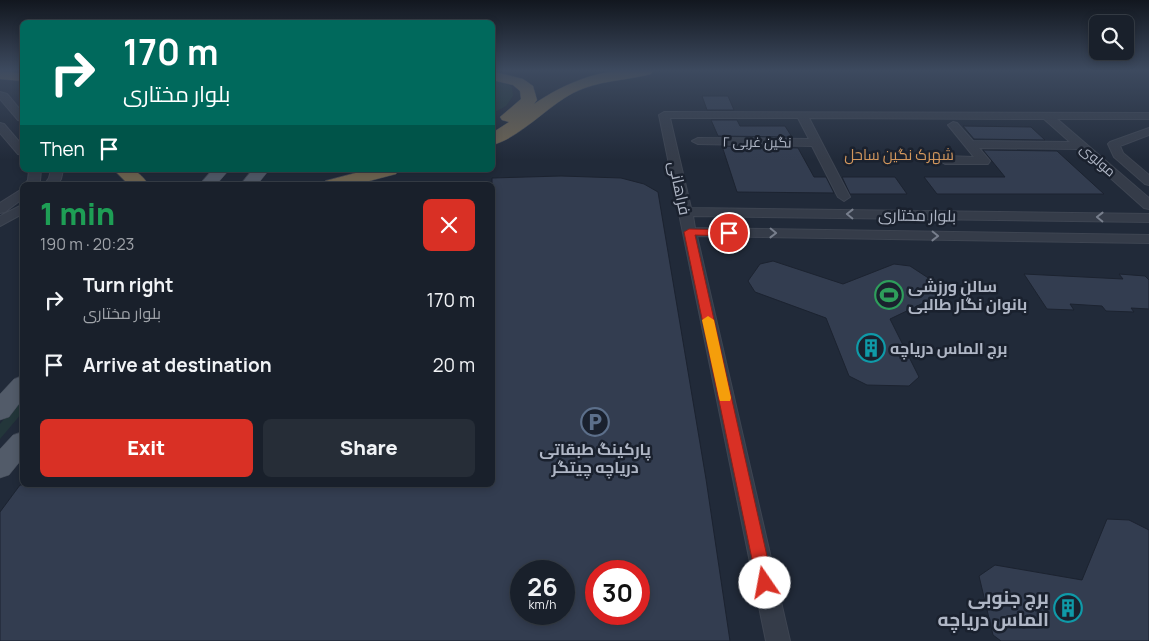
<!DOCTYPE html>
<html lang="en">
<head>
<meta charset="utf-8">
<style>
  :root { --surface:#19202b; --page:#262d37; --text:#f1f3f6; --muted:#9fa3a9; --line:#373e47; --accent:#d93025 }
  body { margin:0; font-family:Manrope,Cairo,sans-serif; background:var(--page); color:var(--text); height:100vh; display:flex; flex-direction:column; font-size:19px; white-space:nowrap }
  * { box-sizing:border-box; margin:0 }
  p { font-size:16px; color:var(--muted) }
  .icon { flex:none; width:28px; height:28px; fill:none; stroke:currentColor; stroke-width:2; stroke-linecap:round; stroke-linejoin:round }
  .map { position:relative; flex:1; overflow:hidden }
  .panel { position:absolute; left:20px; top:182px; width:475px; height:305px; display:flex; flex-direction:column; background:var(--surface); border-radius:8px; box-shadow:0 2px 8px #0003,0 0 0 1px var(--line) }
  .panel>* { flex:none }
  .top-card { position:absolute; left:20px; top:20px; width:475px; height:152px; border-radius:8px; box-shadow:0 2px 8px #0003,0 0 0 1px var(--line); background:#00695c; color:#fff; overflow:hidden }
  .controls { position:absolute; left:1089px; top:15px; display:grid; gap:10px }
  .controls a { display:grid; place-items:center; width:45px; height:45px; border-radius:8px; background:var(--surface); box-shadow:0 2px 8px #0003,0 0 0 1px var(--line); font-size:25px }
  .speed { position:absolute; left:510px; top:560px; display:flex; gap:10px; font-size:25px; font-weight:700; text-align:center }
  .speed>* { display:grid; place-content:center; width:65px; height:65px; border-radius:50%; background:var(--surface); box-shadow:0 2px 8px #0003,0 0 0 1px var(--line); line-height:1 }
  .speed small { font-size:12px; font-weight:400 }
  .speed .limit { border:8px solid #d22; background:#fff; color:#111 }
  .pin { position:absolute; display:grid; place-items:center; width:42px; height:42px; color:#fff; margin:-21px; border:2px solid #fff; border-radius:50%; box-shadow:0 1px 5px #0007 }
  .me { position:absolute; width:55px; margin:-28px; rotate:348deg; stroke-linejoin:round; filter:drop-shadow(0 0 4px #0008) }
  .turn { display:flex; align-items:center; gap:18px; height:105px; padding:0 20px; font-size:22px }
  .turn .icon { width:65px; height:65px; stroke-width:2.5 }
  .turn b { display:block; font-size:35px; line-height:42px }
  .then { display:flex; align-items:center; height:48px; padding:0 20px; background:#0003; gap:10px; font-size:19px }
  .round { display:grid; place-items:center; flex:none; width:52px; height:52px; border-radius:8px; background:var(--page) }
  .head { display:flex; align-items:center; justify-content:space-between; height:85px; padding:0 20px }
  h1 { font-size:30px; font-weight:800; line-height:38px; color:#1e9e55 }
  .primary-button { display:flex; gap:10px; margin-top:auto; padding:10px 20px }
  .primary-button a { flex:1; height:58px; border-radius:8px; background:var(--accent); color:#fff; font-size:20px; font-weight:800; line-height:58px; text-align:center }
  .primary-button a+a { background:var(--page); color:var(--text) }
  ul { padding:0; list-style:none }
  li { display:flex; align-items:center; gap:15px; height:65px; padding:0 20px }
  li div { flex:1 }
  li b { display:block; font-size:19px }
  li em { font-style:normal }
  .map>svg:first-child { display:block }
  .green { fill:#23363a }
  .building { fill:#333d50; stroke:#1c2330; fill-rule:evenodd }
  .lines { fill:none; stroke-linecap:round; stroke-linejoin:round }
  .minor-casing { stroke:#3e4552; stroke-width:2 }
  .major-casing { stroke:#3e4552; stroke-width:1 }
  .highway-casing { stroke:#3f4654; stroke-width:1 }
  .minor { fill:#353c49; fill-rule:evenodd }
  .major { fill:#525b69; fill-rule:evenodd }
  .highway { fill:#6f6552; fill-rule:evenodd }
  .oneway { stroke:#787f8d }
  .route { fill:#d93025; stroke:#8d1f18 }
  .slow { fill:#f59e0b }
  .labels { text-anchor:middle; stroke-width:5; stroke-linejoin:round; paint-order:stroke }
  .far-street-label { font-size:14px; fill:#afb6c5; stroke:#1a212e }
  .far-neighbourhood-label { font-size:15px; fill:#d3975d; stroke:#1a212e }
  .street-label { font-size:16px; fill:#afb6c5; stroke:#1a212e }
  .poi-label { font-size:16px; font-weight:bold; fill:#afb6c5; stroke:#1a212e; text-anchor:start }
  .near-poi-label { font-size:19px; font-weight:bold; fill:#afb6c5; stroke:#1a212e; text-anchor:end }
</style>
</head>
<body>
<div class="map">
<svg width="1149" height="641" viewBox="0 0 1149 641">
  <rect width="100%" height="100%" fill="#212a39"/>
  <!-- green -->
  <path class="green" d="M 493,77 L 504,81 L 512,87 L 513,96 L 506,106 L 493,113 Z
    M 22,397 L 22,413 L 0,439 L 0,424 Z"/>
  <!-- building -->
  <path class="building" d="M 702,96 L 728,96 L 734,110 L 707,110 Z
    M 711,120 L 737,120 L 740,126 L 785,126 L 792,137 L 718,136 Z
    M 963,126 L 1031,127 L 1045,140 L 974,139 Z
    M 722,146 L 798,148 L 814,177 L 826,177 L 834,193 L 737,192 Z
    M 983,150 L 1057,151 L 1104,194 L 937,194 L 924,177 L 1005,177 Z
    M 561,176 L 621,178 L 644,184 L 658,192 L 706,479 L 730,641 L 0,641 L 0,512 L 20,485 L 492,485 L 492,178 ZM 521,571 L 564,571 L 564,614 L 521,614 ZM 596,571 L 639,571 L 639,614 L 596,614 Z
    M 842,177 L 895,177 L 907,194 L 850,194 Z
    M 773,261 L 843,284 L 894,264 L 910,266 L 936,283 L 940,295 L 890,319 L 919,377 L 909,386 L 867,385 L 849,376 L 826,318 L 755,292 L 748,281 L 760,264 Z
    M 1024,274 L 1123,279 L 1119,274 L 1145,276 L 1149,280 L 1149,309 L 1131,308 L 1134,312 L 1106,311 L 1102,306 L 1070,304 L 1074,310 L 1047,309 Z
    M 1107,519 L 1129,520 L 1149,530 L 1149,641 L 1001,641 L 993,635 L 979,576 L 995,565 L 1082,580 Z"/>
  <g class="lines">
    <defs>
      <path id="minor" d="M 0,92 L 7,94 L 22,112 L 22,121 L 18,120 L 0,99 Z
        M 664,112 L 1149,113 L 1149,119 L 1057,119 L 1149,198 L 1149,209 L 1144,208 L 1078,149 L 979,148 L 990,161 L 988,164 L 945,164 L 939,160 L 945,156 L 974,157 L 948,125 L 953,122 L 957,123 L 973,141 L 1070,142 L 1044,119 L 809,118 L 850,197 L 844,201 L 838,197 L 812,146 L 698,144 L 692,141 L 698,138 L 809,139 L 798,118 L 670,118 L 691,208 L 1149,214 L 1149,222 L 693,216 L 695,228 L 1149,235 L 1149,243 L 697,236 L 790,641 L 766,641 L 659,115 Z
        M 0,123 L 4,124 L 22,145 L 22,155 L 18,154 L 0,133 Z
        M 1149,128 L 1149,135 L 1120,146 L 1123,153 L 1149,175 L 1149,185 L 1145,184 L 1114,157 L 1108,144 L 1110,142 Z
        M 29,170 L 41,170 L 40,181 L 37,185 L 24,185 L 28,180 Z
        M 51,170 L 63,170 L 61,179 L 57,185 L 44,185 L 49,178 Z
        M 22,189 L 22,199 L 5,212 L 0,213 L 0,203 Z
        M 22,205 L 22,214 L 0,226 L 0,216 Z"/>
      <path id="major" d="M 212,170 L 229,170 L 216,185 L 199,185 Z
        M 252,170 L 269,170 L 257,185 L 240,185 Z
        M 22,376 L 22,400 L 9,417 L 0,420 L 0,394 L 14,379 Z
        M 22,432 L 22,459 L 9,475 L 0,478 L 0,449 L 13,435 Z"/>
      <path id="highway" d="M 0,71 L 22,73 L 22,81 L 0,79 Z
        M 492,71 L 523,79 L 533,86 L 537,100 L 534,104 C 569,80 610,65 653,71 L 651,74 C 624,81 599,80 573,93 C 548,106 518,139 492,145 L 492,133 L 509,122 L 502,120 L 500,117 L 521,99 L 520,91 L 513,85 L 492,80 Z
        M 114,170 C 133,170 137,168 149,185 L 129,185 Z
        M 367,170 L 398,170 L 396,174 L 354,185 L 322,185 L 325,181 Z"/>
    </defs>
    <!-- minor casing -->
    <use href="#minor" class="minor-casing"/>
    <!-- major casing -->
    <use href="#major" class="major-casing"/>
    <!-- highway casing -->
    <use href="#highway" class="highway-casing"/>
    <!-- minor -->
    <use href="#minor" class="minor"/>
    <!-- major -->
    <use href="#major" class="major"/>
    <!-- highway -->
    <use href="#highway" class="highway"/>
  </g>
  <!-- one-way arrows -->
  <defs><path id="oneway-chevron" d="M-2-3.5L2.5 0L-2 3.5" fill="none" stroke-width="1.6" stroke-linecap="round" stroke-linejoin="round" transform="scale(1.25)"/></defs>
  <g class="oneway">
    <use href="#oneway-chevron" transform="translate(850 214) rotate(-179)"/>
    <use href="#oneway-chevron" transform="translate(1100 217) rotate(-179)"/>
    <use href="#oneway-chevron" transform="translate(773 233) rotate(1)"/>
    <use href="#oneway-chevron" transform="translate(935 236) rotate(1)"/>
  </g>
  <!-- sky -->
  <linearGradient id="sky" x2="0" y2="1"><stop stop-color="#12171f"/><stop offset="0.44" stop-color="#3d4a5f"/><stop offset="1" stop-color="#3d4a5f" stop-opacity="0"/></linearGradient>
  <rect width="1149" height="160" fill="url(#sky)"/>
  <!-- route -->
  <path class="route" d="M 689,229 L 729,230 L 734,233 L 729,236 L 695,235 L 773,583 L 771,588 L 765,591 L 759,588 L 757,583 L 684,232 Z"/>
  <!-- slow -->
  <path class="slow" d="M 708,316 L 714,320 L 731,398 L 730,401 L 720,401 L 719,398 L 702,320 Z"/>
  <!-- icons -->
  <defs>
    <symbol id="stadium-ring" viewBox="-11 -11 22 22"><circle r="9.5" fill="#1a212e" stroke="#2e9e5b" stroke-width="1.5"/><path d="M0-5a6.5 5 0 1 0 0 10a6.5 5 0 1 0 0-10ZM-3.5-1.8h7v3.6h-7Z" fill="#2e9e5b"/></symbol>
    <symbol id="building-ring" viewBox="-11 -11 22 22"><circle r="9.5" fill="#1a212e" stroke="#0f9aa8" stroke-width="1.5"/><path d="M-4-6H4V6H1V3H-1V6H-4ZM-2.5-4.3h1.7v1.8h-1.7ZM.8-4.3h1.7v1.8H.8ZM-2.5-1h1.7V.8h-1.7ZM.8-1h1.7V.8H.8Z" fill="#0f9aa8"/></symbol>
    <symbol id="parking-ring" viewBox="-11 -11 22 22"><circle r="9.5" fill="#1a212e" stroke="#5c6f8a" stroke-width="1.5"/><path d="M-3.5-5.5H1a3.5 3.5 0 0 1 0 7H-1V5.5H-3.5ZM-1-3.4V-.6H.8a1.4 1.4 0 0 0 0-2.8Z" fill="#5c6f8a"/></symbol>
  </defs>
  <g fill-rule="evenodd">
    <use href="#stadium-ring" x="873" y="279" width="32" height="32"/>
    <use href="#building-ring" x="855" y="332" width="32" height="32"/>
    <use href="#parking-ring" x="579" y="406" width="32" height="32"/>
    <use href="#building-ring" x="1052" y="592" width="32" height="32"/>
  </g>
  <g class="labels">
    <!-- far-street labels -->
    <g class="far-street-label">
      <text transform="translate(757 142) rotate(1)" y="5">نگین غربی ۲</text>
      <text transform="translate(1098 160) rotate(41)" y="5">مولوی</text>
    </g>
    <!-- far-neighbourhood labels -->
    <g class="far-neighbourhood-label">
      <text x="899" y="160">شهرک نگین ساحل</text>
    </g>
    <!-- street labels -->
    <g class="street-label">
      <text transform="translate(680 188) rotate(78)" y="6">فراهانی</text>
      <text transform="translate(917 215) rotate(1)" y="6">بلوار مختاری</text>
    </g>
    <!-- poi labels -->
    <g class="poi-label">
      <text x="908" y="292">سالن ورزشی<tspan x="908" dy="18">بانوان نگار طالبی</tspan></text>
      <text x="890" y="354">برج الماس دریاچه</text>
      <text x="595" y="455" text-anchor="middle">پارکینگ طبقاتی<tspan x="595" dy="18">دریاچه چیتگر</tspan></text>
    </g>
    <!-- near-poi labels -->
    <g class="near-poi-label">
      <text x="1049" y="604">برج جنوبی<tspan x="1049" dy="22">الماس دریاچه</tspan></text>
    </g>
  </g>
</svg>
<div class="controls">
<a><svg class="icon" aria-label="search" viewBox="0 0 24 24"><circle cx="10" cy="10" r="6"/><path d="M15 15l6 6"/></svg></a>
</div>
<div class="speed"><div>26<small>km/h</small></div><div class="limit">30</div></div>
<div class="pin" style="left:729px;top:233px;background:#d93025"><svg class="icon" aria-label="arrive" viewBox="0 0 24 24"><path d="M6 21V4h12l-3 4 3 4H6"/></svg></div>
<svg class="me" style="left:765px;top:583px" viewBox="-20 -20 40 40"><circle r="19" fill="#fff"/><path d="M0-13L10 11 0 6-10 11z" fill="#d93025"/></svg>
<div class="top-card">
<div class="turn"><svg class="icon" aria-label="right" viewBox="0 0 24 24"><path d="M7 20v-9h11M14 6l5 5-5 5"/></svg><div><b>170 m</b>بلوار مختاری</div></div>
<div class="then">Then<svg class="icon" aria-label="arrive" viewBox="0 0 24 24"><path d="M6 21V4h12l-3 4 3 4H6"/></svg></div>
</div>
<section class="panel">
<div class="head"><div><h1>1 min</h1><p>190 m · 20:23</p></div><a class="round" style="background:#d93025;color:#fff"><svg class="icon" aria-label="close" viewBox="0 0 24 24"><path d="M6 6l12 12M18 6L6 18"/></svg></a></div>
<ul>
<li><svg class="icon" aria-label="right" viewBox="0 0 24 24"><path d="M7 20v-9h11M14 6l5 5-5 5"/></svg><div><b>Turn right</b><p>بلوار مختاری</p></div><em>170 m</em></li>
<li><svg class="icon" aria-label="arrive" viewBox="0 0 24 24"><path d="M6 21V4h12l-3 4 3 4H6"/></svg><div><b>Arrive at destination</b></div><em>20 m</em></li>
</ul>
<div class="primary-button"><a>Exit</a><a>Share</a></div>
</section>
</div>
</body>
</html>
